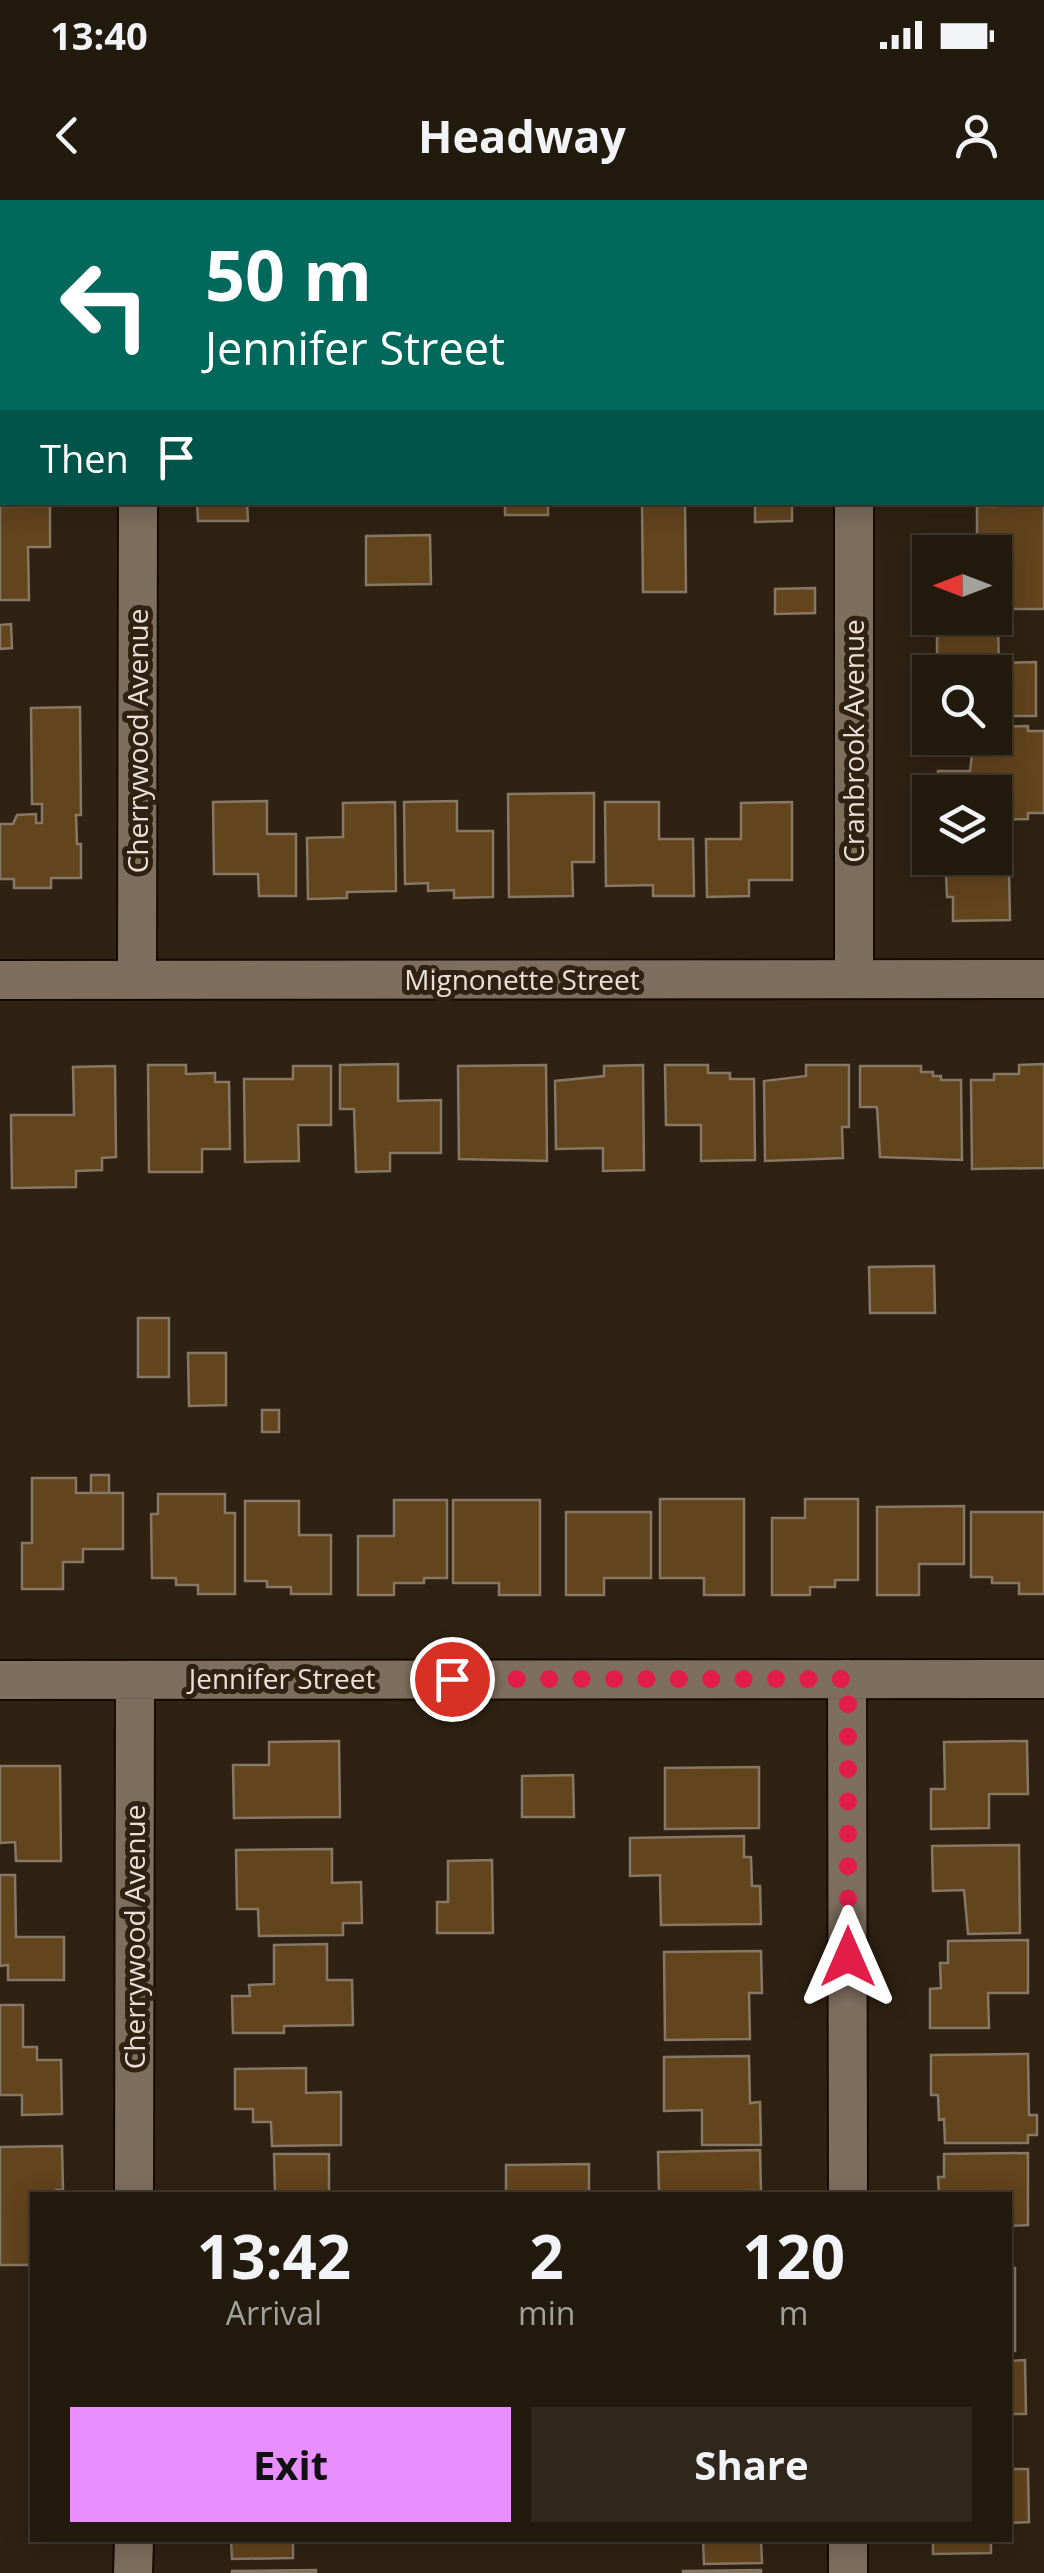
<!DOCTYPE html>
<html lang="en">
<head>
<meta charset="utf-8">
<style>
  :root { --surface:#231a0e; --page:#2f271c; --text:#f1f3f6; --muted:#a3a19e; --line:#40382e; --accent:#e88eff }
  body { margin:0; font-family:"Open Sans",sans-serif; background:var(--page); color:var(--text); height:100vh; display:flex; flex-direction:column; font-size:38px; white-space:nowrap }
  * { box-sizing:border-box; margin:0 }
  p { font-size:32px; color:var(--muted) }
  .icon { flex:none; width:55px; height:55px; fill:none; stroke:currentColor; stroke-width:2; stroke-linecap:round; stroke-linejoin:round }
  .map { position:relative; flex:1; overflow:hidden }
  .drawer { position:absolute; left:30px; top:1992px; width:982px; height:350px; display:flex; flex-direction:column; background:var(--surface); border-radius:0px; box-shadow:0 5px 25px #0003,0 0 0 2px var(--line) }
  .drawer>* { flex:none }
  .hud { position:absolute; left:0px; top:0px; width:1045px; height:305px; box-shadow:0 5px 25px #0003,0 0 0 2px var(--line); background:#00695c; color:#fff; overflow:hidden }
  .needle { width:65px; rotate:270deg }
  .controls { position:absolute; left:912px; top:335px; display:grid; gap:20px }
  .controls a { display:grid; place-items:center; width:100px; height:100px; border-radius:0px; background:var(--surface); box-shadow:0 5px 25px #0003,0 0 0 2px var(--line); font-size:50px }
  .pin { position:absolute; display:grid; place-items:center; width:85px; height:85px; color:#fff; margin:-42px; border:5px solid #fff; border-radius:50%; box-shadow:0 2px 10px #0007 }
  .me { position:absolute; width:110px; margin:-55px; rotate:0deg; stroke-linejoin:round; filter:drop-shadow(0 0 8px #0008) }
  .turn { display:flex; align-items:center; gap:35px; height:210px; padding:0 40px; font-size:45px }
  .turn .icon { width:130px; height:130px; stroke-width:2.5 }
  .turn b { display:block; font-size:70px; line-height:85px }
  .then { display:flex; align-items:center; height:95px; padding:0 40px; background:#0003; gap:20px; font-size:38px }
  .eta { display:flex; justify-content:space-evenly; align-items:center; height:170px; text-align:center }
  .eta b { font-size:60px; font-weight:700; line-height:70px }
  .action { display:flex; gap:20px; margin-top:auto; padding:20px 40px }
  .action a { flex:1; height:115px; border-radius:0px; background:var(--accent); color:#111; font-size:40px; font-weight:700; line-height:115px; text-align:center }
  .action a+a { background:var(--page); color:var(--text) }
  .status { display:flex; justify-content:space-between; align-items:center; height:70px; padding:0 50px; background:var(--surface); direction:ltr }
  .status svg { height:28px; fill:currentColor }
  header { display:flex; justify-content:space-between; align-items:center; height:130px; padding:0 40px; background:var(--surface); font-size:45px; font-weight:700 }
  .map>svg:first-child { display:block }
  .building { fill:#62441d; stroke:#877866; stroke-width:2.5 }
  .lines { fill:none; stroke-linecap:round; stroke-linejoin:round }
  .minor-casing { stroke:#160b01; stroke-width:42 }
  .minor { stroke:#7d6e5d; stroke-width:38 }
  .route { stroke:#e11d48; stroke-width:18; stroke-dasharray:0 32.4 }
  .labels { text-anchor:middle; stroke-width:10; stroke-linejoin:round; paint-order:stroke }
  .street-label { font-size:28px; fill:#e9e0d7; stroke:#2f2213 }
</style>
</head>
<body>
<div class="status"><b>13:40</b><svg viewBox="0 0 49 12"><path d="M0 12V9h3v3zM5 12V6h3v6zM10 12V3h3v9zM15 12V0h3v12zM26 1h20v11H26zM47 4h2v5h-2z"/></svg></div>
<header><svg class="icon" aria-label="back" viewBox="0 0 24 24"><path d="M15 5l-7 7 7 7"/></svg>Headway<svg class="icon" aria-label="person" viewBox="0 0 24 24"><circle cx="12" cy="8" r="4"/><path d="M4 21q1-7 8-7t8 7"/></svg></header>
<div class="map">
<svg width="1044" height="2373" viewBox="0 0 1044 2373">
  <rect width="100%" height="100%" fill="#2f2213"/>
  <!-- building -->
  <path class="building" d="M 959,0 L 1033,0 L 1033,2 L 959,2 Z
    M 0,30 L 2,30 L 2,140 L 0,140 Z
    M 0,175 L 2,175 L 2,268 L 0,268 Z
    M 197,302 L 247,302 L 248,321 L 198,321 Z
    M 505,302 L 548,302 L 548,315 L 505,315 Z
    M 642,302 L 685,302 L 686,392 L 643,392 Z
    M 755,302 L 792,302 L 792,321 L 755,322 Z
    M 997,302 L 1044,302 L 1044,409 L 995,409 L 995,352 L 972,352 L 972,347 L 977,347 L 977,306 L 997,306 Z
    M 0,306 L 50,306 L 50,347 L 28,347 L 29,400 L 0,400 Z
    M 430,335 L 431,384 L 366,385 L 366,336 Z
    M 815,388 L 815,413 L 775,414 L 775,389 Z
    M 11,424 L 12,448 L 0,449 L 0,425 Z
    M 998,429 L 999,463 L 1036,462 L 1036,516 L 995,516 L 995,472 L 945,472 L 945,468 L 937,468 L 937,430 Z
    M 80,507 L 81,615 L 76,615 L 77,644 L 81,644 L 81,678 L 51,678 L 51,688 L 14,688 L 14,679 L 0,679 L 0,624 L 13,624 L 17,615 L 36,614 L 36,623 L 42,623 L 42,604 L 32,604 L 31,508 Z
    M 1028,526 L 1028,531 L 1044,531 L 1044,613 L 1028,613 L 1028,619 L 995,620 L 995,592 L 938,592 L 938,571 L 970,571 L 974,538 L 995,538 L 995,527 Z
    M 594,593 L 594,662 L 572,662 L 573,696 L 509,697 L 508,594 Z
    M 267,601 L 267,634 L 296,634 L 296,696 L 259,696 L 258,674 L 214,674 L 213,602 Z
    M 457,601 L 457,631 L 493,631 L 493,697 L 454,698 L 454,690 L 428,691 L 428,683 L 405,684 L 404,602 Z
    M 395,602 L 396,691 L 347,692 L 347,698 L 308,699 L 307,638 L 343,637 L 343,603 Z
    M 605,602 L 659,602 L 659,639 L 693,639 L 694,696 L 653,696 L 653,685 L 606,686 Z
    M 792,602 L 792,680 L 749,680 L 749,696 L 707,697 L 706,639 L 741,639 L 741,603 Z
    M 997,631 L 997,668 L 1009,668 L 1010,720 L 953,721 L 953,697 L 947,697 L 946,674 L 938,674 L 938,658 L 995,658 Z
    M 398,864 L 398,901 L 441,900 L 441,953 L 390,953 L 390,971 L 356,972 L 354,909 L 340,909 L 340,865 Z
    M 1044,864 L 1044,968 L 972,969 L 971,880 L 994,880 L 994,874 L 1019,874 L 1019,865 Z
    M 148,865 L 186,865 L 186,874 L 215,873 L 215,882 L 229,882 L 230,949 L 202,949 L 202,972 L 149,972 Z
    M 546,865 L 547,961 L 459,959 L 458,866 Z
    M 643,865 L 644,970 L 603,971 L 603,948 L 556,949 L 555,881 L 604,876 L 604,866 Z
    M 665,865 L 708,865 L 708,873 L 730,873 L 730,879 L 754,879 L 755,960 L 701,961 L 701,925 L 666,925 Z
    M 806,865 L 849,865 L 849,927 L 842,927 L 843,958 L 765,961 L 764,881 L 806,876 Z
    M 115,866 L 116,957 L 102,958 L 102,970 L 76,971 L 76,987 L 12,988 L 11,915 L 74,915 L 73,867 Z
    M 293,866 L 331,866 L 331,925 L 298,925 L 299,961 L 245,962 L 244,879 L 293,879 Z
    M 860,866 L 921,866 L 921,872 L 933,872 L 933,876 L 941,876 L 941,880 L 961,880 L 962,960 L 880,957 L 877,907 L 860,907 Z
    M 934,1066 L 935,1113 L 870,1113 L 869,1067 Z
    M 138,1118 L 169,1118 L 169,1177 L 138,1177 Z
    M 188,1153 L 226,1153 L 226,1205 L 189,1206 Z
    M 262,1210 L 279,1210 L 279,1232 L 262,1232 Z
    M 91,1275 L 109,1275 L 109,1293 L 91,1293 Z
    M 32,1278 L 76,1278 L 76,1293 L 123,1293 L 123,1349 L 83,1349 L 83,1362 L 63,1362 L 63,1389 L 22,1389 L 22,1343 L 32,1343 Z
    M 158,1294 L 225,1294 L 225,1313 L 235,1313 L 235,1394 L 198,1394 L 198,1385 L 176,1385 L 176,1378 L 152,1378 L 151,1314 L 158,1314 Z
    M 660,1299 L 744,1299 L 744,1395 L 704,1395 L 704,1378 L 660,1378 Z
    M 805,1299 L 858,1299 L 858,1380 L 835,1380 L 835,1387 L 810,1387 L 810,1395 L 772,1395 L 772,1318 L 805,1318 Z
    M 394,1300 L 447,1300 L 447,1378 L 424,1378 L 424,1383 L 394,1383 L 394,1395 L 358,1395 L 358,1336 L 394,1336 Z
    M 453,1300 L 540,1300 L 540,1395 L 499,1395 L 499,1383 L 453,1383 Z
    M 245,1301 L 299,1301 L 299,1335 L 331,1335 L 331,1394 L 291,1394 L 291,1387 L 267,1387 L 267,1381 L 245,1381 Z
    M 964,1306 L 964,1364 L 919,1364 L 919,1395 L 877,1395 L 877,1307 Z
    M 566,1312 L 651,1312 L 651,1378 L 604,1378 L 604,1395 L 566,1395 Z
    M 971,1312 L 1044,1312 L 1044,1394 L 1019,1394 L 1019,1383 L 992,1383 L 992,1377 L 971,1377 Z
    M 339,1541 L 340,1617 L 234,1618 L 233,1565 L 269,1565 L 269,1542 Z
    M 1027,1541 L 1028,1594 L 989,1594 L 989,1628 L 931,1629 L 931,1589 L 945,1589 L 944,1542 Z
    M 0,1566 L 60,1566 L 61,1661 L 16,1661 L 15,1642 L 0,1643 Z
    M 759,1567 L 759,1628 L 665,1629 L 665,1568 Z
    M 573,1575 L 574,1617 L 522,1617 L 522,1576 Z
    M 744,1636 L 744,1657 L 751,1657 L 752,1686 L 760,1686 L 761,1724 L 661,1725 L 660,1675 L 630,1676 L 630,1638 Z
    M 1019,1645 L 1020,1733 L 968,1734 L 964,1690 L 933,1691 L 932,1646 Z
    M 332,1649 L 332,1683 L 361,1682 L 362,1723 L 343,1723 L 343,1735 L 259,1736 L 258,1709 L 237,1709 L 236,1650 Z
    M 492,1660 L 493,1733 L 437,1733 L 437,1702 L 448,1702 L 448,1661 Z
    M 0,1675 L 15,1675 L 16,1737 L 64,1737 L 64,1780 L 8,1780 L 8,1765 L 0,1766 Z
    M 1028,1740 L 1028,1793 L 988,1793 L 989,1828 L 930,1828 L 930,1789 L 941,1788 L 940,1763 L 948,1763 L 948,1741 Z
    M 327,1744 L 327,1780 L 352,1780 L 353,1825 L 284,1826 L 284,1833 L 233,1833 L 232,1796 L 250,1796 L 249,1785 L 274,1784 L 274,1745 Z
    M 761,1751 L 762,1793 L 749,1793 L 750,1839 L 665,1840 L 664,1752 Z
    M 0,1805 L 23,1805 L 23,1847 L 37,1847 L 37,1860 L 61,1860 L 62,1914 L 22,1915 L 22,1895 L 0,1895 Z
    M 1028,1854 L 1029,1915 L 1037,1915 L 1037,1935 L 1028,1935 L 1028,1943 L 945,1943 L 944,1919 L 939,1920 L 938,1895 L 931,1895 L 931,1855 Z
    M 749,1856 L 750,1903 L 760,1902 L 761,1945 L 702,1945 L 702,1910 L 664,1911 L 664,1857 Z
    M 306,1868 L 306,1893 L 341,1892 L 341,1945 L 272,1946 L 271,1922 L 253,1922 L 253,1909 L 235,1909 L 235,1869 Z
    M 62,1946 L 63,1990 L 56,1990 L 56,1995 L 32,1995 L 32,2065 L 0,2065 L 0,1947 Z
    M 760,1950 L 761,1991 L 745,1991 L 745,1995 L 659,1995 L 658,1952 Z
    M 1028,1953 L 1028,2025 L 1010,2026 L 1010,1995 L 939,1995 L 938,1977 L 944,1977 L 944,1954 Z
    M 274,1954 L 329,1954 L 329,1995 L 252,1995 L 275,1995 Z
    M 589,1964 L 589,1995 L 506,1995 L 506,1965 Z
    M 1010,2068 L 1015,2068 L 1015,2151 L 1010,2151 Z
    M 1025,2160 L 1026,2214 L 1010,2214 L 1010,2161 Z
    M 1010,2269 L 1028,2269 L 1029,2322 L 1010,2323 Z
    M 231,2340 L 293,2340 L 293,2358 L 232,2359 Z
    M 703,2340 L 761,2340 L 762,2363 L 704,2364 Z
    M 933,2340 L 991,2340 L 991,2353 L 933,2354 Z
    M 316,2370 L 316,2373 L 232,2373 L 232,2371 Z
    M 761,2370 L 761,2373 L 683,2373 L 683,2371 Z"/>
  <g class="lines">
    <defs>
      <path id="minor" d="M 854,0 L 854,2
        M 139,2 L 139,0
        M 854,302 L 854,779
        M 0,780 L 1044,779
        M 137,780 L 138,302
        M 847,1479 L 848,1995
        M 0,1480 L 1044,1479
        M 134,1995 L 135,1480
        M 848,2340 L 848,2373
        M 133,2373 L 134,2340"/>
    </defs>
    <!-- minor casing -->
    <use href="#minor" class="minor-casing"/>
    <!-- minor -->
    <use href="#minor" class="minor"/>
  </g>
  <g class="lines">
    <!-- route -->
    <path class="route" d="M 452,1479 L 848,1479 L 848,1757"/>
  </g>
  <g class="labels">
    <!-- street labels -->
    <g class="street-label">
      <text transform="translate(138 541) rotate(-90)" y="10">Cherrywood Avenue</text>
      <text transform="translate(854 541) rotate(-90)" y="10">Cranbrook Avenue</text>
      <text x="522" y="790">Mignonette Street</text>
      <text x="282" y="1489">Jennifer Street</text>
      <text transform="translate(135 1737) rotate(-90)" y="10">Cherrywood Avenue</text>
    </g>
  </g>
</svg>
<div class="controls">
<a><svg class="needle" viewBox="-14 -14 28 28"><path d="M0-13l5 13h-10z" fill="#e53935"/><path d="M0 13l5-13h-10z" fill="#a3a19e"/></svg></a>
<a><svg class="icon" aria-label="search" viewBox="0 0 24 24"><circle cx="10" cy="10" r="6"/><path d="M15 15l6 6"/></svg></a>
<a><svg class="icon" aria-label="layers" viewBox="0 0 24 24"><path d="M12 4l9 5-9 5-9-5zM3 14l9 5 9-5"/></svg></a>
</div>
<div class="pin" style="left:452px;top:1479px;background:#d93025"><svg class="icon" aria-label="arrive" viewBox="0 0 24 24"><path d="M6 21V4h12l-3 4 3 4H6"/></svg></div>
<svg class="me" style="left:848px;top:1757px" viewBox="-20 -20 40 40"><path d="M0-17L14 15 0 8-14 15z" fill="#e11d48" stroke="#fff" stroke-width="4"/></svg>
<div class="hud">
<div class="turn"><svg class="icon" aria-label="left" viewBox="0 0 24 24"><path d="M17 20v-9H6M10 6l-5 5 5 5"/></svg><div><b>50 m</b>Jennifer Street</div></div>
<div class="then">Then<svg class="icon" aria-label="arrive" viewBox="0 0 24 24"><path d="M6 21V4h12l-3 4 3 4H6"/></svg></div>
</div>
<section class="drawer">
<div class="eta">
<div><b>13:42</b><p>Arrival</p></div>
<div><b>2</b><p>min</p></div>
<div><b>120</b><p>m</p></div>
</div>
<div class="action"><a>Exit</a><a>Share</a></div>
</section>
</div>
</body>
</html>
